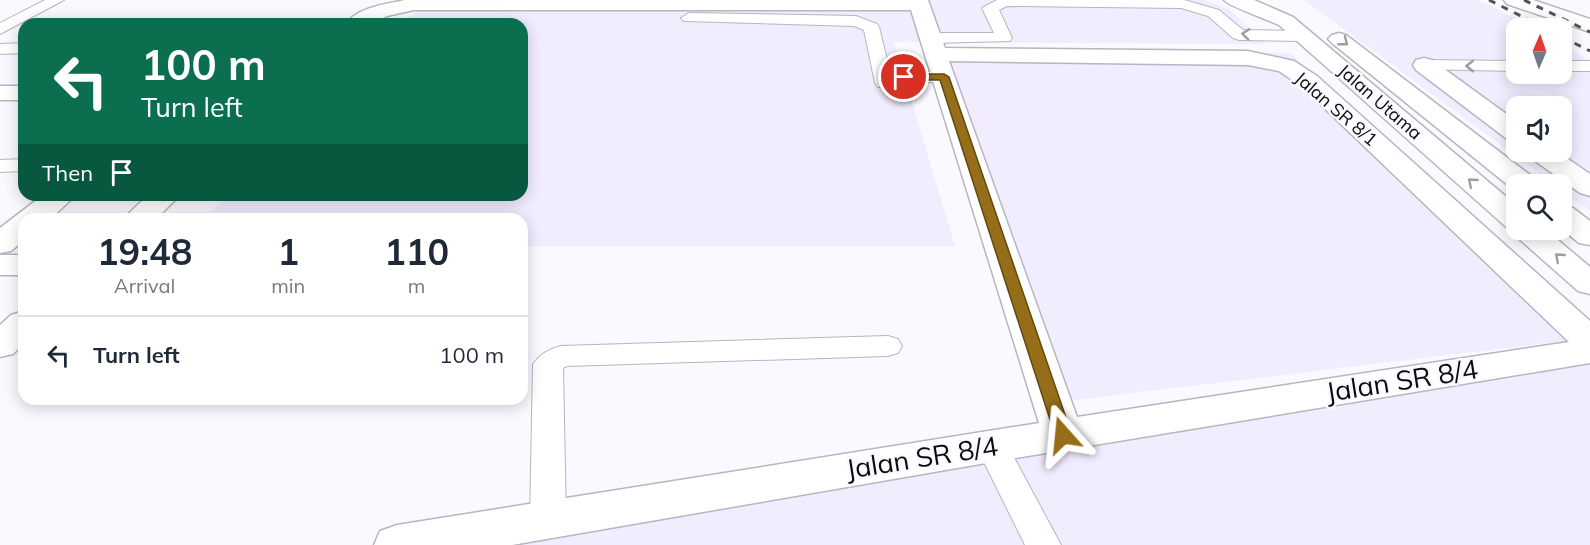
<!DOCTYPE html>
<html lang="en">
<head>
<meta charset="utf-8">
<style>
  :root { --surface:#fff; --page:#f2f2f3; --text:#1f2937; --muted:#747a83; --line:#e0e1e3 }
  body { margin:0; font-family:Mulish,sans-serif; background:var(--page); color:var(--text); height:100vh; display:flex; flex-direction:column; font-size:22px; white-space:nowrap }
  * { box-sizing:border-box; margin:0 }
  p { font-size:20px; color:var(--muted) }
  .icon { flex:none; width:33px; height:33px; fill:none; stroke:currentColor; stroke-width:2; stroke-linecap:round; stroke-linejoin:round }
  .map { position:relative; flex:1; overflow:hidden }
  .side { position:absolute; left:18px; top:213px; width:510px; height:192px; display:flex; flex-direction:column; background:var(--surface); border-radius:18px; box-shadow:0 3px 15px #0003 }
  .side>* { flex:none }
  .banner { position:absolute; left:18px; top:18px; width:510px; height:183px; border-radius:18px; box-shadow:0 3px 15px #0003; background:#0b6e4f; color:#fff; overflow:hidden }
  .needle { width:39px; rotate:2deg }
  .controls { position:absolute; left:1506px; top:18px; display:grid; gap:12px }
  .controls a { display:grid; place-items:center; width:66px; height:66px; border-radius:12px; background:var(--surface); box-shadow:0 3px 15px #0003; font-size:30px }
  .pin { position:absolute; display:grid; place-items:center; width:51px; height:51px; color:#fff; margin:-26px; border:3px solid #fff; border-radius:50%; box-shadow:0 2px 6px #0007 }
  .me { position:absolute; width:66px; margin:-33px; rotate:342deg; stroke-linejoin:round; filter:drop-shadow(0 0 4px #0008) }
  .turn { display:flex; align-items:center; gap:21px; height:126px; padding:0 24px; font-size:27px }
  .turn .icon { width:78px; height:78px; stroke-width:2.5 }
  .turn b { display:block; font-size:42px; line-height:51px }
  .then { display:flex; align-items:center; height:57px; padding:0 24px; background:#0003; gap:12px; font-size:22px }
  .eta { display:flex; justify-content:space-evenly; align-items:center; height:102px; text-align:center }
  .eta b { font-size:36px; font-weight:700; line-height:42px }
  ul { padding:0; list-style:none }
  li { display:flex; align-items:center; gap:18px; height:78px; padding:0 24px; border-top:2px solid var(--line) }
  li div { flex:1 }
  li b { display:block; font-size:22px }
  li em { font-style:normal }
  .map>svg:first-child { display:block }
  .built { fill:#f1edff; fill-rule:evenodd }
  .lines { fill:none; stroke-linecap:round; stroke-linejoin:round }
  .service-casing { stroke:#b7b5bf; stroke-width:2 }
  .minor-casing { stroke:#b7b5bf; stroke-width:3 }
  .tertiary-casing { stroke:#b7b5bf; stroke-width:3 }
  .motorway-casing { stroke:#b7b5bf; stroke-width:3 }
  .service { fill:#fff; fill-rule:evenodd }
  .minor { fill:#fff; fill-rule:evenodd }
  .tertiary { fill:#fff; fill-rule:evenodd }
  .motorway { fill:#fff; fill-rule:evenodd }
  .rail { stroke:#545457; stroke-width:3; stroke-dasharray:7 7; stroke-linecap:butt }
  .oneway { stroke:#9e9e9f }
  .route { fill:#966e19; stroke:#624810; stroke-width:1.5 }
  .labels { text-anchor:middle; stroke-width:5; stroke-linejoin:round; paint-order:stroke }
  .far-street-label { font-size:18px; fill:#0c0c0f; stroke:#faf9ff }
  .near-street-label { font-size:27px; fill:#0c0c0f; stroke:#faf9ff }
</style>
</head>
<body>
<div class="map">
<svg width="1590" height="545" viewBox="0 0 1590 545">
  <rect width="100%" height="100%" fill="#faf9ff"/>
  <!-- built -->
  <path class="built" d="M 929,0 L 1204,0 L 1229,9 L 1266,44 L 894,42 L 955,246 L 522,246 L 522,219 L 204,219 L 228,195 L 522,195 L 522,24 L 403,24 L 418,9 L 932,10 Z
    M 1304,0 L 1475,0 L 1488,4 L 1532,28 L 1516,28 L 1516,74 L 1562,74 L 1562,45 L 1590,61 L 1590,211 L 1562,190 L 1562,184 L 1554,184 ZM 1516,106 L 1562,106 L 1562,152 L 1516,152 Z
    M 927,50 L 1290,53 L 1590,322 L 1590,338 L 1034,405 Z
    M 1590,362 L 1590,545 L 483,545 Z"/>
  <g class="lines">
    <defs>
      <path id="service" d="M 45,0 L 64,0 L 0,34 L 0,23 Z
        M 997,0 L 1184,0 L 1219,10 L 1243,30 L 1305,31 L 1313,36 L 1305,41 L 1239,40 L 1233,38 L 1208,16 L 1181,8 L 1007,6 L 999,10 L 1012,38 L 1010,41 L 931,43 L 923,38 L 931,33 L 994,33 L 982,8 Z
        M 689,13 L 856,16 L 877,24 L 879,27 L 890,72 L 944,72 L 950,73 L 953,77 L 950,81 L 944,82 L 893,82 L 890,87 L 878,87 L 875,83 L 864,30 L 854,26 L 684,21 L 681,18 Z
        M 24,43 L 24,53 L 0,54 L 0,44 Z
        M 1424,60 L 1516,61 L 1516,71 L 1418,69 L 1415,65 L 1418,61 Z
        M 1562,61 L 1590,61 L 1590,71 L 1562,71 Z
        M 24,159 L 24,171 L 0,172 L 0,160 Z
        M 888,336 L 898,339 L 902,346 L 898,353 L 888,356 L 567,366 L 563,368 L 566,520 L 560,530 L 548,535 L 536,530 L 530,520 L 533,364 C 540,354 549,349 561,346 Z
        M 992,434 L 1003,437 L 1061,545 L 1025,545 L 976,446 L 981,437 Z"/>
      <path id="minor" d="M 405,0 L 928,0 L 945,48 L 1248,51 L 1294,61 L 1317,76 L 1590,321 L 1590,363 L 992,462 L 512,545 L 374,545 L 380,531 L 397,525 L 1039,423 L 911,10 L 414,10 L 387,16 L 371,24 L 346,24 C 357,7 387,4 405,0 ZM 949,61 L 1248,65 L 1279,71 L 1301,86 L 1569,342 L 1077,417 Z
        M 1424,58 L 1432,60 L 1516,121 L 1516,141 L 1507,139 L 1416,70 L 1413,65 L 1416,60 Z
        M 0,86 L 24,86 L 24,100 L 0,100 Z
        M 1528,152 L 1558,152 L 1590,174 L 1590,196 L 1580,193 L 1531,158 Z
        M 43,195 L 76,195 L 50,219 L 24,219 L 24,240 L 11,251 L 0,253 L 0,228 Z
        M 148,195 L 180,195 L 156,219 L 123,219 Z
        M 0,255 L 24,255 L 24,275 L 0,275 Z
        M 24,311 L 24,343 L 13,354 L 0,357 L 0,325 L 11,315 Z"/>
      <path id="tertiary" d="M 1224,0 L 1254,0 L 1293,17 L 1516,205 L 1516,230 L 1546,230 L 1590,267 L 1590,294 L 1578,291 L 1517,237 L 1514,229 L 1505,226 L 1279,25 C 1269,20 1228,6 1224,0 Z
        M 1339,33 L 1346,35 L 1534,178 L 1538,184 L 1516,184 L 1516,191 L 1514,190 L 1332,43 L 1328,39 L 1332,35 Z
        M 1562,205 L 1573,208 L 1590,221 L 1590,245 L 1579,243 L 1562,229 Z"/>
      <path id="motorway" d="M 1504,0 L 1533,0 L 1590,19 L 1590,32 L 1507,4 Z"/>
    </defs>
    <!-- service casing -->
    <use href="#service" class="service-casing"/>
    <!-- minor casing -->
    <use href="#minor" class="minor-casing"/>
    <!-- tertiary casing -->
    <use href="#tertiary" class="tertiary-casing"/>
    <!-- motorway casing -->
    <use href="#motorway" class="motorway-casing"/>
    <!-- service -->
    <use href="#service" class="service"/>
    <!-- minor -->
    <use href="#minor" class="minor"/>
    <!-- tertiary -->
    <use href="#tertiary" class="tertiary"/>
    <!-- motorway -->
    <use href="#motorway" class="motorway"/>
    <!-- rail -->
    <path class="rail" d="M 1489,0 L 1545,28
      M 1524,0 L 1590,32
      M 1562,37 L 1590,51"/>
  </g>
  <!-- one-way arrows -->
  <defs><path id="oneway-chevron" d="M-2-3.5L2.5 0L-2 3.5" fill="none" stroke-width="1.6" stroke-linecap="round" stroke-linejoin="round" transform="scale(1.5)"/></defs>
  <g class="oneway">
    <use href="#oneway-chevron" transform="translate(1246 34) rotate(-173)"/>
    <use href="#oneway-chevron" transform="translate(1344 42) rotate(38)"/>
    <use href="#oneway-chevron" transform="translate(1470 66) rotate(-180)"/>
    <use href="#oneway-chevron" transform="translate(1472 182) rotate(-139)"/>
    <use href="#oneway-chevron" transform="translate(1559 257) rotate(-139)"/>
  </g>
  <!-- route -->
  <path class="route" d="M 944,74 L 949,77 L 1072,435 L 1069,439 L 1063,441 L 1057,439 L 1055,435 L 940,80 L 904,80 L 899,77 L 904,74 Z"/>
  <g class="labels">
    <!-- far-street labels -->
    <g class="far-street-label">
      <text transform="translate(1380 102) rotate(41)" y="6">Jalan Utama</text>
      <text transform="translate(1336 109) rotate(41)" y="6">Jalan SR 8/1</text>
    </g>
    <!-- near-street labels -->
    <g class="near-street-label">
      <text transform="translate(1402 381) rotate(-9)" y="9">Jalan SR 8/4</text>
      <text transform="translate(922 458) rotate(-9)" y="9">Jalan SR 8/4</text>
    </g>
  </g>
</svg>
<div class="controls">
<a><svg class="needle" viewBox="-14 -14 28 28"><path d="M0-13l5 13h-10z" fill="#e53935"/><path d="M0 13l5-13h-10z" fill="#747a83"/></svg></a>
<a><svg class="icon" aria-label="sound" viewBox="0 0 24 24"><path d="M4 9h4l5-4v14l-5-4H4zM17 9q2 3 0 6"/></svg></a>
<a><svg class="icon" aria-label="search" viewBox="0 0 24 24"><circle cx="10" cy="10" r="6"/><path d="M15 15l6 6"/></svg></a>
</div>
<div class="pin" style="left:904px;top:77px;background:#d93025"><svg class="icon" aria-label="arrive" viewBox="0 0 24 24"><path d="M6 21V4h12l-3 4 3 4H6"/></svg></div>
<svg class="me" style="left:1063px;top:435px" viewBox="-20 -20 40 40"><path d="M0-17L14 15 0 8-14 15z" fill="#966e19" stroke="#fff" stroke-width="4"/></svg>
<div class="banner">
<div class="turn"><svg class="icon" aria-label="left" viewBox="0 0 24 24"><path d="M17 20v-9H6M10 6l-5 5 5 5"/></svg><div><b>100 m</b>Turn left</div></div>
<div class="then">Then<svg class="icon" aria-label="arrive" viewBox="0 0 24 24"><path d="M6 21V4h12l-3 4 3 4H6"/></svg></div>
</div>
<section class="side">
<div class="eta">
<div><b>19:48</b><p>Arrival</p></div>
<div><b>1</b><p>min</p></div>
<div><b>110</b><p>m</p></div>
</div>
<ul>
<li><svg class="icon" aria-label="left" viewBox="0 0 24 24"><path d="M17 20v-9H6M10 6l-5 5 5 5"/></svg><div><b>Turn left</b></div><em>100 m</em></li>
</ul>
</section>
</div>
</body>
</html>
